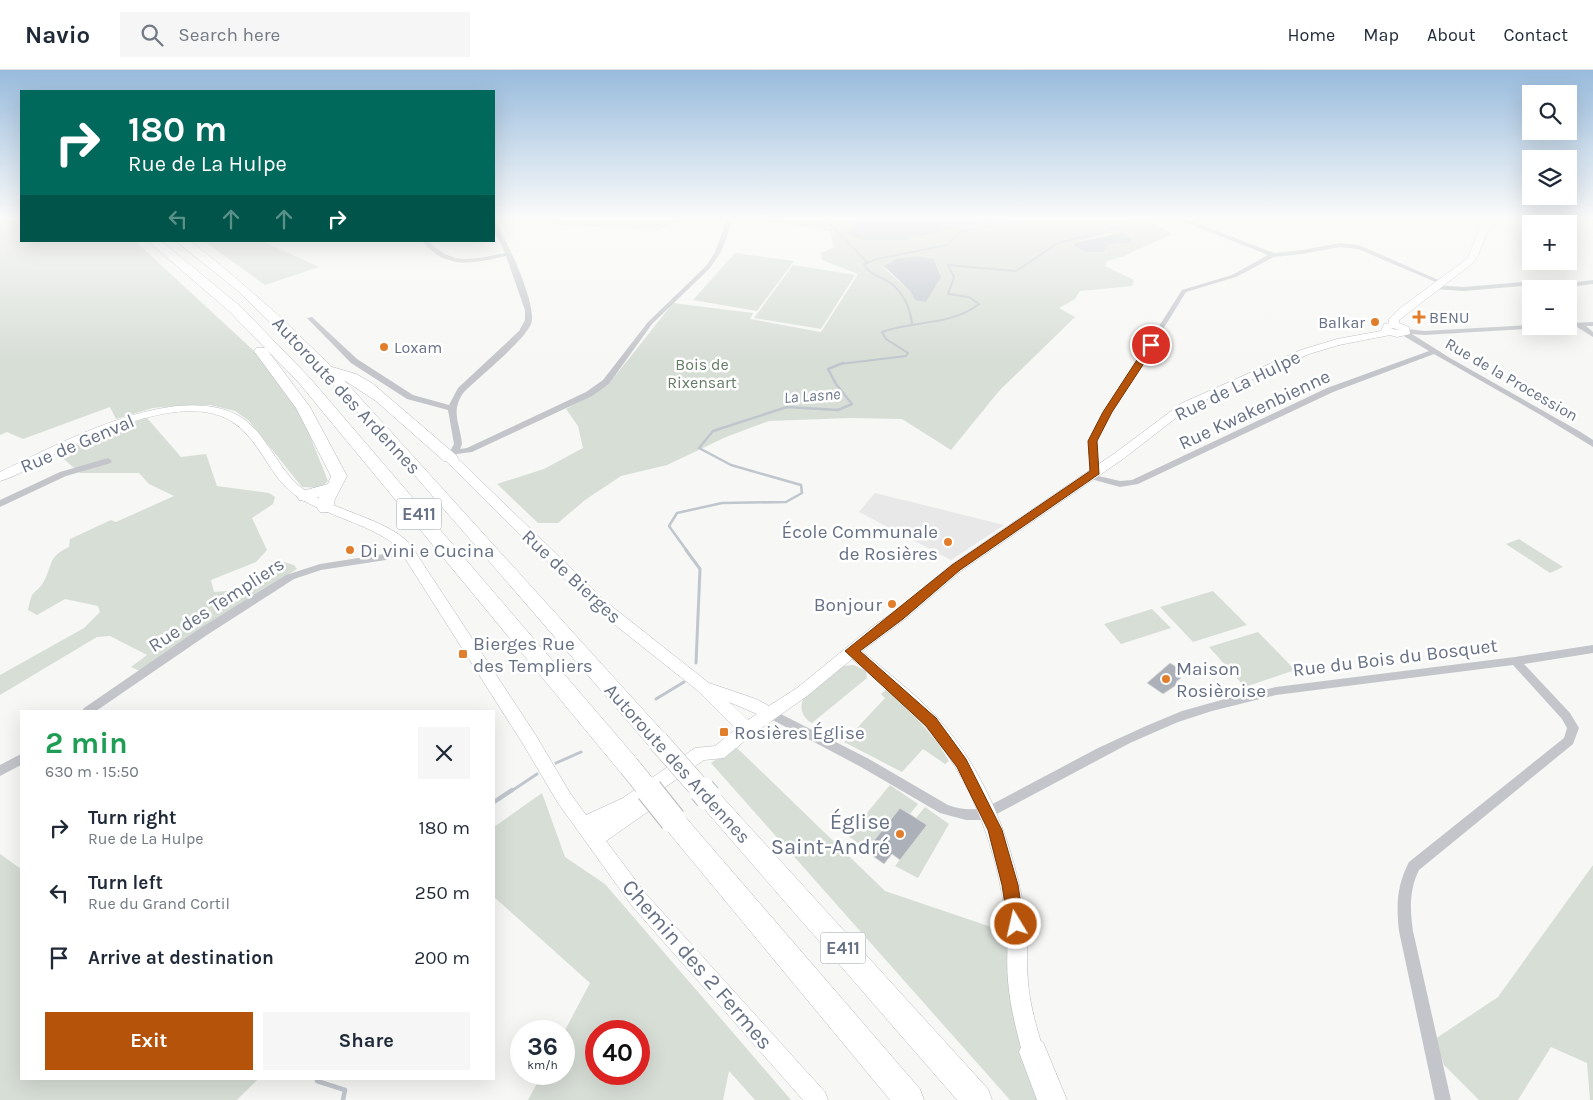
<!DOCTYPE html>
<html lang="en">
<head>
<meta charset="utf-8">
<style>
  :root { --surface:#fff; --page:#f6f6f7; --text:#1f2937; --muted:#747a83; --line:#e0e1e3; --accent:#b45309 }
  body { margin:0; font-family:Karla,sans-serif; background:var(--page); color:var(--text); height:100vh; display:flex; flex-direction:column; font-size:19px; white-space:nowrap }
  * { box-sizing:border-box; margin:0 }
  p { font-size:16px; color:var(--muted) }
  .icon { flex:none; width:28px; height:28px; fill:none; stroke:currentColor; stroke-width:2; stroke-linecap:round; stroke-linejoin:round }
  .map { position:relative; flex:1; overflow:hidden }
  .panel { position:absolute; left:20px; top:640px; width:475px; height:370px; display:flex; flex-direction:column; background:var(--surface); border-radius:0px; box-shadow:0 5px 20px #0002 }
  .panel>* { flex:none }
  .top-card { position:absolute; left:20px; top:20px; width:475px; height:152px; border-radius:0px; box-shadow:0 5px 20px #0002; background:#00695c; color:#fff; overflow:hidden }
  .buttons { position:absolute; left:1522px; top:15px; display:grid; gap:10px }
  .buttons a { display:grid; place-items:center; width:55px; height:55px; border-radius:0px; background:var(--surface); box-shadow:0 5px 20px #0002; font-size:25px }
  .speed { position:absolute; left:510px; top:950px; display:flex; gap:10px; font-size:25px; font-weight:700; text-align:center }
  .speed>* { display:grid; place-content:center; width:65px; height:65px; border-radius:50%; background:var(--surface); box-shadow:0 5px 20px #0002; line-height:1 }
  .speed small { font-size:12px; font-weight:400 }
  .speed .limit { border:8px solid #d22; background:#fff; color:#111 }
  .pin { position:absolute; display:grid; place-items:center; width:42px; height:42px; color:#fff; margin:-21px; border:2px solid #fff; border-radius:50%; box-shadow:0 1px 5px #0007 }
  .me { position:absolute; width:55px; margin:-28px; rotate:351deg; stroke-linejoin:round; filter:drop-shadow(0 0 4px #0008) }
  .turn { display:flex; align-items:center; gap:18px; height:105px; padding:0 25px; font-size:22px }
  .turn .icon { width:65px; height:65px; stroke-width:2.5 }
  .turn b { display:block; font-size:35px; line-height:42px }
  .lanes { display:flex; align-items:center; height:48px; padding:0 25px; background:#0003; justify-content:center; gap:25px; direction:ltr }
  .lanes .off { opacity:.35 }
  .round { display:grid; place-items:center; flex:none; width:52px; height:52px; border-radius:0px; background:var(--page) }
  .summary { display:flex; align-items:center; justify-content:space-between; height:85px; padding:0 25px }
  h1 { font-size:30px; font-weight:700; line-height:38px; color:#1e9e55 }
  .cta { display:flex; gap:10px; margin-top:auto; padding:10px 25px }
  .cta a { flex:1; height:58px; border-radius:0px; background:var(--accent); color:#fff; font-size:20px; font-weight:700; line-height:58px; text-align:center }
  .cta a+a { background:var(--page); color:var(--text) }
  ul { padding:0; list-style:none }
  li { display:flex; align-items:center; gap:15px; height:65px; padding:0 25px }
  li div { flex:1 }
  li b { display:block; font-size:19px }
  li em { font-style:normal }
  header { display:flex; align-items:center; gap:30px; box-sizing:border-box; height:70px; padding:0 25px; background:var(--surface); border-bottom:1px solid var(--line) }
  header strong { font-size:24px }
  nav { display:flex; gap:28px; margin-inline-start:auto; font-size:18px }
  .search { width:350px; height:45px; background:var(--page); display:flex; align-items:center; gap:12px; box-sizing:border-box; padding:0 18px; border-radius:0px; color:var(--muted); font-size:19px }
  .map>svg:first-child { display:block }
  .built { fill:#e8e8e8 }
  .green { fill:#d7ded6; fill-rule:evenodd }
  .water { fill:#c0c6cd }
  .lines { fill:none; stroke-linecap:round; stroke-linejoin:round }
  .stream-far3 { stroke:#c0c6cd; stroke-width:2 }
  .stream-far2 { stroke:#c0c6cd; stroke-width:2.5 }
  .stream-far1 { stroke:#c0c6cd; stroke-width:3 }
  .stream { stroke:#c0c6cd; stroke-width:4.5 }
  .building { fill:#acb1b9; stroke:#d9d9d7 }
  .secondary-casing { stroke:#b8bac0; stroke-width:1 }
  .highway-casing { stroke:#b6b8bc; stroke-width:1 }
  .street { fill:#c3c5ca; fill-rule:evenodd }
  .secondary { fill:#fff; fill-rule:evenodd }
  .highway { fill:#fff; fill-rule:evenodd }
  .highway-bridge-far1-casing { stroke:#b6b8bc; stroke-width:22; stroke-linecap:butt }
  .highway-bridge-casing { stroke:#b6b8bc; stroke-width:28; stroke-linecap:butt }
  .highway-bridge-far1 { stroke:#fff; stroke-width:21 }
  .highway-bridge { stroke:#fff; stroke-width:26 }
  .route { fill:#b45309; stroke:#753606 }
  .poi-dot { fill:#e07e2c; stroke:#fff; stroke-width:2 }
  .labels { text-anchor:middle; stroke-width:5; stroke-linejoin:round; paint-order:stroke }
  .far-poi-label { font-size:16px; fill:#677185; stroke:#fff; text-anchor:start }
  .far-park-label { font-size:16px; fill:#667c66; stroke:#fff }
  .far-street-label { font-size:16px; fill:#677185; stroke:#fff }
  .far-water-label { font-size:16px; font-style:italic; fill:#687888; stroke:#fff }
  .shield { fill:#fff; stroke:#959caa; stroke-width:1 }
  .shield-label { font-size:18px; font-weight:bold; fill:#677185 }
  .street-label { font-size:19px; fill:#677185; stroke:#fff }
  .poi-label { font-size:19px; fill:#677185; stroke:#fff; text-anchor:start }
  .near-poi-label { font-size:22px; fill:#677185; stroke:#fff; text-anchor:end }
  .near-street-label { font-size:22px; fill:#677185; stroke:#fff }
</style>
</head>
<body>
<header>
<strong>Navio</strong>
<div class="search"><svg class="icon" aria-label="search" viewBox="0 0 24 24"><circle cx="10" cy="10" r="6"/><path d="M15 15l6 6"/></svg>Search here</div>
<nav><a>Home</a><a>Map</a><a>About</a><a>Contact</a></nav>
</header>
<div class="map">
<svg width="1593" height="1030" viewBox="0 0 1593 1030">
  <rect width="100%" height="100%" fill="#f7f7f5"/>
  <!-- built -->
  <path class="built" d="M 875,423 L 1004,455 L 951,490 L 859,442 Z"/>
  <!-- green -->
  <path class="green" d="M 0,147 L 21,147 L 21,171 L 135,171 L 266,292 L 298,336 L 328,411 L 321,418 L 302,417 L 249,351 L 235,341 L 210,335 L 175,336 L 153,338 L 116,349 L 110,337 L 23,369 L 7,362 L 0,365 Z
    M 542,147 L 681,147 L 682,150 L 659,160 L 558,155 Z
    M 742,147 L 862,147 L 847,163 L 902,170 L 1011,147 L 1153,147 L 1143,150 L 1154,153 L 1172,164 L 1124,186 L 1107,191 L 1105,196 L 1134,210 L 1132,216 L 1080,221 L 1075,229 L 1059,238 L 1075,247 L 999,321 L 951,380 L 902,349 L 850,348 L 769,351 L 726,367 L 667,395 L 621,406 L 585,430 L 558,453 L 538,453 L 497,414 L 544,399 L 583,378 L 578,356 L 566,339 L 608,315 L 673,233 L 753,243 L 750,249 L 821,262 L 858,204 L 822,190 L 821,183 L 834,177 L 830,161 ZM 1110,163 L 1129,173 L 1109,174 L 1106,177 L 1074,173 ZM 918,186 L 934,189 L 940,203 L 915,230 L 910,221 L 885,199 L 888,193 Z
    M 204,171 L 262,171 L 319,197 L 265,215 Z
    M 735,183 L 794,191 L 757,241 L 693,230 Z
    M 793,195 L 855,205 L 821,259 L 754,248 Z
    M 147,348 L 181,387 L 206,384 L 217,416 L 269,423 L 275,427 L 273,434 L 252,448 L 267,480 L 256,492 L 211,510 L 214,522 C 246,520 262,516 284,492 L 294,495 L 297,499 L 140,601 L 131,597 L 147,585 L 110,566 L 97,567 L 0,625 L 0,605 L 84,558 L 100,542 L 98,536 L 65,529 L 37,545 L 28,540 C 29,536 30,529 32,525 C 35,521 40,518 43,513 C 53,496 47,487 69,477 L 70,469 L 111,450 L 116,452 L 174,426 L 149,414 L 139,403 L 80,403 L 58,384 L 114,358 Z
    M 1519,469 L 1563,497 L 1550,503 L 1506,474 Z
    M 1213,521 L 1247,555 L 1193,572 L 1160,537 Z
    M 1152,539 L 1171,558 L 1121,574 L 1104,554 Z
    M 1258,562 L 1295,600 L 1245,617 L 1209,577 Z
    M 854,595 L 866,601 L 867,608 L 812,653 C 803,648 799,639 803,629 L 843,596 Z
    M 887,619 L 918,650 L 938,673 L 949,691 L 945,694 L 923,679 L 902,702 L 844,672 L 885,628 L 881,624 Z
    M 735,676 L 885,821 L 1009,863 L 1045,1030 L 1010,1030 L 711,693 Z
    M 890,715 L 918,734 L 910,744 L 900,738 L 867,779 L 848,766 Z
    M 542,723 L 565,787 L 605,814 L 791,1030 L 755,1030 L 729,1001 L 723,1030 L 528,1030 L 542,1004 L 564,1004 L 564,962 L 590,913 L 494,827 L 494,757 ZM 596,961 L 639,961 L 639,1004 L 596,1004 Z
    M 925,737 L 949,754 L 918,808 L 895,796 L 927,755 L 916,748 Z
    M 0,784 L 21,799 L 21,1009 L 258,1009 L 237,1030 L 0,1030 Z
    M 1593,795 L 1593,1030 L 1590,1030 L 1587,993 L 1551,977 L 1518,1030 L 1479,1030 L 1444,995 L 1435,969 L 1498,927 Z"/>
  <!-- water -->
  <path class="water" d="M 862,147 L 1011,147 L 902,170 L 862,170 L 847,163 Z
    M 1123,162 L 1132,169 L 1129,173 L 1109,174 L 1103,182 L 1087,182 L 1074,176 L 1074,173 Z
    M 918,186 L 934,189 L 941,207 L 926,232 L 915,230 L 910,221 L 884,196 L 896,189 Z"/>
  <g class="lines">
    <!-- stream-far3 -->
    <path class="stream-far3" d="M 823,147 L 867,192
      M 912,253 C 910,238 903,221 889,212 C 880,206 869,205 864,194 L 877,189 L 947,175 L 959,162 L 1037,147
      M 840,294 L 906,286 L 908,283 L 886,269 L 882,262 C 915,250 951,256 979,234 L 969,227 L 948,224 L 954,207 L 948,195 L 1016,201 L 1058,173 L 1161,147"/>
    <!-- stream-far2 -->
    <path class="stream-far2" d="M 687,481 L 669,456 L 677,443 L 722,433 L 786,432 L 802,423 L 801,415 L 731,395 L 699,378 L 713,361 L 787,337 L 838,340 L 852,334 L 836,314 L 828,299 L 843,293"/>
    <!-- stream-far1 -->
    <path class="stream-far1" d="M 686,480 L 700,499 L 696,593
      M 656,629 L 684,612
      M 556,693 L 581,682
      M 510,722 L 537,704"/>
    <!-- stream -->
    <path class="stream" d="M 494,732 L 512,720
      M 317,1009 L 317,1011 L 345,1020 L 343,1030"/>
  </g>
  <!-- building -->
  <path class="building" d="M 1170,593 L 1180,599 L 1175,604 L 1181,608 L 1176,612 L 1178,614 L 1163,624 L 1147,613 Z
    M 900,738 L 927,755 L 900,790 L 892,784 L 884,794 L 870,784 L 877,776 L 872,773 Z"/>
  <g class="lines">
    <defs>
      <path id="secondary" d="M 1490,147 L 1499,147 C 1481,165 1486,173 1474,192 L 1399,250 L 1399,253 L 1409,257 L 1410,264 L 1397,267 L 1390,265 L 1339,275 L 1309,284 L 1190,337 L 1123,389 L 961,501 L 904,550 L 862,581 C 887,602 913,622 936,646 C 987,702 1015,778 1026,851 C 1028,871 1026,892 1028,912 C 1030,936 1037,959 1044,982 L 1040,989 L 1033,993 L 1026,989 L 1022,982 C 1016,959 1010,935 1008,911 C 1006,891 1009,870 1006,850 C 997,780 973,710 925,656 C 903,632 877,611 852,589 L 807,626 L 753,664 L 724,688 L 704,690 L 654,725 L 659,731 L 656,736 L 606,771 L 646,824 L 825,1022 L 828,1030 L 803,1030 L 632,836 L 558,733 L 523,674 L 399,479 C 378,456 324,446 295,425 C 268,406 260,368 231,351 C 184,322 96,364 51,386 C 35,394 18,406 0,411 L 0,402 C 59,374 175,310 239,346 C 267,362 277,400 303,419 C 334,441 387,449 410,474 L 535,664 L 570,723 L 586,745 L 623,728 L 695,678 L 715,676 L 736,659 L 697,620 L 595,539 L 446,391 L 444,388 L 446,385 L 454,385 L 605,531 L 709,613 L 756,629 L 769,636 L 797,618 L 873,556 L 894,542 L 951,495 L 1115,383 L 1182,333 L 1301,280 L 1337,269 L 1381,261 L 1384,254 L 1389,253 L 1389,249 L 1399,239 L 1468,188 L 1480,157 ZM 1393,258 L 1400,260 L 1391,259 ZM 729,632 L 757,644 L 748,650 Z"/>
      <path id="highway" d="M 148,171 L 161,171 L 240,236 L 309,307 L 637,689 L 640,696 L 637,703 L 629,706 L 621,703 L 299,313 L 268,281 L 310,337 L 347,406 L 335,429 L 332,442 L 320,442 L 317,438 L 319,427 L 305,431 L 299,430 L 297,426 L 299,422 L 328,414 L 331,406 L 296,338 L 254,281 L 256,278 L 265,278 L 230,242 Z
        M 176,171 L 190,171 L 217,192 L 275,242 L 332,297 L 356,304 L 372,313 L 456,385 L 458,388 L 456,391 L 444,391 L 376,331 L 344,310 L 666,665 L 669,671 L 666,677 L 658,680 L 650,677 L 397,385 L 320,301 L 238,221 Z
        M 708,717 L 716,720 L 988,1019 L 992,1030 L 957,1030 L 700,734 L 696,727 L 700,720 Z
        M 673,739 L 681,742 L 920,1019 L 924,1030 L 890,1030 L 665,758 L 661,750 L 665,742 Z
        M 1033,968 L 1043,972 L 1067,1030 L 1037,1030 L 1019,982 L 1023,972 Z"/>
    </defs>
    <!-- secondary casing -->
    <use href="#secondary" class="secondary-casing"/>
    <!-- highway casing -->
    <use href="#highway" class="highway-casing"/>
    <!-- street -->
    <path class="street" d="M 728,147 L 734,147 L 721,182 L 710,198 L 652,254 L 609,314 L 592,326 L 472,382 L 457,384 L 452,388 L 448,385 L 454,374 L 448,340 L 407,329 L 351,293 L 307,248 L 312,247 L 357,289 L 413,325 L 449,335 L 458,318 L 519,261 L 525,250 L 525,240 L 506,186 C 473,193 447,201 422,171 L 429,171 C 452,197 475,189 505,183 L 494,160 L 494,153 L 496,154 C 507,170 538,236 531,254 C 523,272 480,306 464,322 C 450,341 460,353 462,374 L 460,379 L 467,378 L 586,322 L 603,310 L 648,252 L 706,196 L 715,182 Z
      M 1172,147 L 1181,147 L 1274,183 L 1302,180 L 1340,173 L 1359,175 L 1443,212 L 1438,213 L 1358,179 L 1340,177 L 1302,184 L 1274,187 L 1236,207 L 1186,222 L 1104,355 L 1097,371 L 1099,402 L 1094,405 L 1120,411 L 1132,410 L 1327,318 L 1429,281 L 1402,265 L 1402,261 L 1408,259 L 1424,261 L 1531,255 L 1531,256 L 1546,256 L 1543,258 L 1424,265 L 1412,264 L 1450,288 L 1579,361 L 1593,370 L 1593,377 L 1539,344 L 1434,284 L 1333,322 L 1138,414 L 1120,417 L 1087,408 L 1086,406 L 1087,404 L 1092,404 L 1089,371 L 1096,355 L 1182,220 L 1232,205 L 1268,185 Z
      M 1593,210 L 1593,214 L 1569,217 L 1522,216 L 1464,221 L 1434,219 L 1431,217 L 1434,215 L 1464,217 L 1522,212 L 1569,213 Z
      M 1593,252 L 1593,256 L 1586,256 L 1593,262 L 1593,267 L 1577,257 L 1566,256 L 1569,256 L 1569,253 Z
      M 108,388 L 112,391 L 111,393 L 66,406 L 0,437 L 0,430 L 60,402 Z
      M 405,474 L 408,475 L 410,477 L 408,479 L 386,490 L 321,500 L 294,509 L 207,565 L 96,641 L 82,641 L 84,638 L 199,559 L 286,505 L 320,494 L 384,484 Z
      M 1593,575 L 1593,583 L 1524,594 L 1570,643 L 1579,658 L 1573,674 L 1419,800 C 1409,820 1410,840 1413,861 L 1451,1030 L 1435,1030 L 1399,861 C 1396,835 1397,815 1409,792 L 1564,668 L 1567,658 L 1562,649 L 1513,595 L 1276,625 L 1212,641 L 1178,652 L 1130,673 L 991,747 L 981,750 L 966,750 L 940,743 L 861,697 L 767,647 L 765,644 L 767,641 L 771,639 L 775,641 L 869,689 L 948,735 C 961,740 972,740 985,738 L 1098,678 L 1146,656 L 1182,641 L 1225,629 L 1276,617 L 1515,587 Z
      M 21,684 L 21,695 L 0,706 L 0,695 Z"/>
    <!-- secondary -->
    <use href="#secondary" class="secondary"/>
    <!-- highway -->
    <use href="#highway" class="highway"/>
    <defs>
      <path id="highway-bridge-far1" d="M 658,671 L 703,722
        M 629,696 L 650,722"/>
      <path id="highway-bridge" d="M 649,720 L 673,750
        M 702,720 L 708,727"/>
    </defs>
    <!-- highway-bridge-far1 casing -->
    <use href="#highway-bridge-far1" class="highway-bridge-far1-casing"/>
    <!-- highway-bridge casing -->
    <use href="#highway-bridge" class="highway-bridge-casing"/>
    <!-- highway-bridge-far1 -->
    <use href="#highway-bridge-far1" class="highway-bridge-far1"/>
    <!-- highway-bridge -->
    <use href="#highway-bridge" class="highway-bridge"/>
  </g>
  <!-- sky -->
  <linearGradient id="sky" x2="0" y2="1"><stop stop-color="#98bbdd"/><stop offset="0.51" stop-color="#fbfbfa"/><stop offset="1" stop-color="#fbfbfa" stop-opacity="0"/></linearGradient>
  <rect width="1593" height="291" fill="url(#sky)"/>
  <!-- route -->
  <path class="route" d="M 1148,273 L 1156,275 L 1112,342 L 1097,371 L 1099,404 L 960,500 L 903,549 L 860,581 L 936,648 L 966,689 L 1002,760 L 1018,815 L 1024,854 L 1022,859 L 1016,861 L 1011,859 L 1008,854 L 1002,815 L 988,760 L 957,697 L 926,656 L 845,581 L 952,495 L 1090,401 L 1088,371 L 1103,342 Z"/>
  <!-- markers -->
  <g class="poi-dot">
    <path d="M1416.5 239.5h5v5h5v5h-5v5h-5v-5h-5v-5h5z"/>
    <circle cx="1375" cy="252" r="5"/>
    <circle cx="384" cy="277" r="5"/>
    <circle cx="948" cy="472" r="5"/>
    <circle cx="350" cy="480" r="5"/>
    <circle cx="892" cy="534" r="5"/>
    <rect x="458" y="579" width="10" height="10" rx="2.5"/>
    <circle cx="1166" cy="609" r="5"/>
    <rect x="719" y="657" width="10" height="10" rx="2.5"/>
    <circle cx="900" cy="764" r="5"/>
  </g>
  <g class="labels">
    <!-- far-poi labels -->
    <g class="far-poi-label">
      <text x="1429" y="253">BENU</text>
      <text x="1365" y="258" text-anchor="end">Balkar</text>
      <text x="394" y="283">Loxam</text>
    </g>
    <!-- far-park labels -->
    <g class="far-park-label">
      <text x="702" y="300">Bois de<tspan x="702" dy="18">Rixensart</tspan></text>
    </g>
    <!-- far-street labels -->
    <g class="far-street-label">
      <text transform="translate(1512 309) rotate(30)" y="6">Rue de la Procession</text>
    </g>
    <!-- far-water labels -->
    <g class="far-water-label">
      <text transform="translate(812 325) rotate(-4)" y="6">La Lasne</text>
    </g>
    <!-- shield labels -->
    <g class="shield">
      <rect x="396.5" y="428.5" width="45" height="31" rx="4"/>
      <rect x="820.5" y="862.5" width="45" height="31" rx="4"/>
    </g>
    <g class="shield-label">
      <text x="419" y="450">E411</text>
      <text x="843" y="884">E411</text>
    </g>
    <!-- street labels -->
    <g class="street-label">
      <text transform="translate(1237 315) rotate(-26)" y="7">Rue de La Hulpe</text>
      <text transform="translate(347 325) rotate(47)" y="7">Autoroute des Ardennes</text>
      <text transform="translate(1254 339) rotate(-25)" y="7">Rue Kwakenbienne</text>
      <text transform="translate(77 373) rotate(-23)" y="7">Rue de Genval</text>
      <text transform="translate(572 506) rotate(43)" y="7">Rue de Bierges</text>
      <text transform="translate(216 534) rotate(-33)" y="7">Rue des Templiers</text>
      <text transform="translate(1395 587) rotate(-7)" y="7">Rue du Bois du Bosquet</text>
      <text transform="translate(678 693) rotate(48)" y="7">Autoroute des Ardennes</text>
    </g>
    <!-- poi labels -->
    <g class="poi-label">
      <text x="938" y="468" text-anchor="end">École Communale<tspan x="938" dy="22">de Rosières</tspan></text>
      <text x="360" y="487">Di vini e Cucina</text>
      <text x="882" y="541" text-anchor="end">Bonjour</text>
      <text x="473" y="580">Bierges Rue<tspan x="473" dy="22">des Templiers</tspan></text>
      <text x="1176" y="605">Maison<tspan x="1176" dy="22">Rosièroise</tspan></text>
      <text x="734" y="669">Rosières Église</text>
    </g>
    <!-- near-poi labels -->
    <g class="near-poi-label">
      <text x="890" y="759">Église<tspan x="890" dy="25">Saint-André</tspan></text>
    </g>
    <!-- near-street labels -->
    <g class="near-street-label">
      <text transform="translate(698 894) rotate(49)" y="8">Chemin des 2 Fermes</text>
    </g>
  </g>
</svg>
<div class="buttons">
<a><svg class="icon" aria-label="search" viewBox="0 0 24 24"><circle cx="10" cy="10" r="6"/><path d="M15 15l6 6"/></svg></a>
<a><svg class="icon" aria-label="layers" viewBox="0 0 24 24"><path d="M12 4l9 5-9 5-9-5zM3 14l9 5 9-5"/></svg></a>
<a>+</a>
<a>−</a>
</div>
<div class="speed"><div>36<small>km/h</small></div><div class="limit">40</div></div>
<div class="pin" style="left:1151px;top:275px;background:#d93025"><svg class="icon" aria-label="arrive" viewBox="0 0 24 24"><path d="M6 21V4h12l-3 4 3 4H6"/></svg></div>
<svg class="me" style="left:1016px;top:854px" viewBox="-20 -20 40 40"><circle r="17" fill="#b45309" stroke="#fff" stroke-width="3"/><path d="M0-11L8 9 0 5-8 9z" fill="#fff"/></svg>
<div class="top-card">
<div class="turn"><svg class="icon" aria-label="right" viewBox="0 0 24 24"><path d="M7 20v-9h11M14 6l5 5-5 5"/></svg><div><b>180 m</b>Rue de La Hulpe</div></div>
<div class="lanes"><svg class="icon off" aria-label="left" viewBox="0 0 24 24"><path d="M17 20v-9H6M10 6l-5 5 5 5"/></svg><svg class="icon off" aria-label="ahead" viewBox="0 0 24 24"><path d="M12 20V5M6 11l6-6 6 6"/></svg><svg class="icon off" aria-label="ahead" viewBox="0 0 24 24"><path d="M12 20V5M6 11l6-6 6 6"/></svg><svg class="icon" aria-label="right" viewBox="0 0 24 24"><path d="M7 20v-9h11M14 6l5 5-5 5"/></svg></div>
</div>
<section class="panel">
<div class="summary"><div><h1>2 min</h1><p>630 m · 15:50</p></div><a class="round"><svg class="icon" aria-label="close" viewBox="0 0 24 24"><path d="M6 6l12 12M18 6L6 18"/></svg></a></div>
<ul>
<li><svg class="icon" aria-label="right" viewBox="0 0 24 24"><path d="M7 20v-9h11M14 6l5 5-5 5"/></svg><div><b>Turn right</b><p>Rue de La Hulpe</p></div><em>180 m</em></li>
<li><svg class="icon" aria-label="left" viewBox="0 0 24 24"><path d="M17 20v-9H6M10 6l-5 5 5 5"/></svg><div><b>Turn left</b><p>Rue du Grand Cortil</p></div><em>250 m</em></li>
<li><svg class="icon" aria-label="arrive" viewBox="0 0 24 24"><path d="M6 21V4h12l-3 4 3 4H6"/></svg><div><b>Arrive at destination</b></div><em>200 m</em></li>
</ul>
<div class="cta"><a>Exit</a><a>Share</a></div>
</section>
</div>
</body>
</html>
